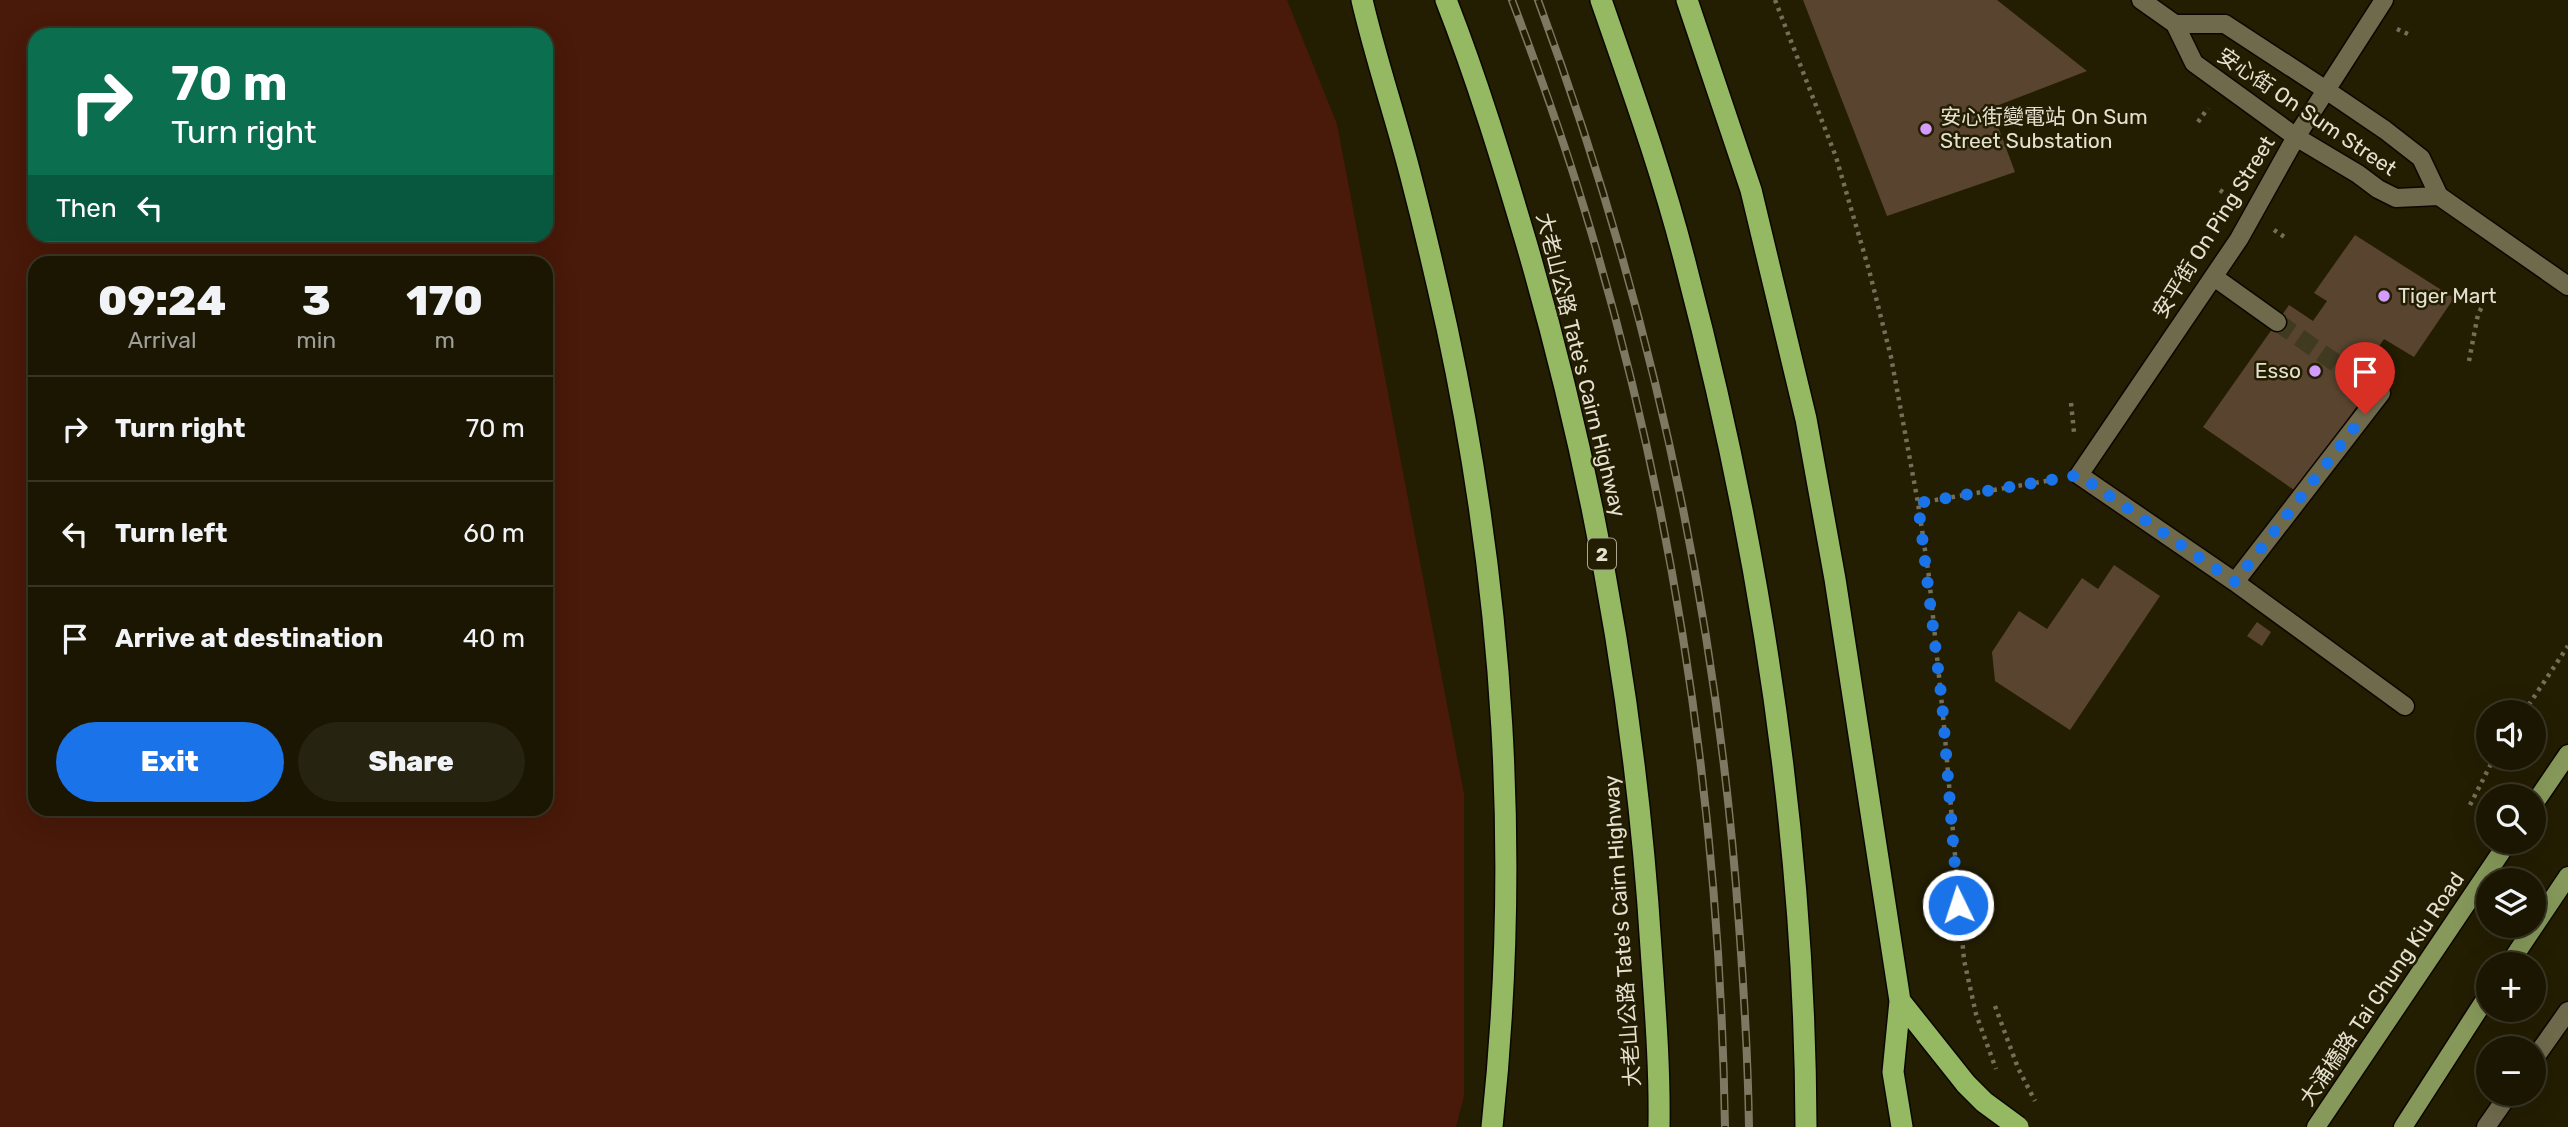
<!DOCTYPE html>
<html lang="en">
<head>
<meta charset="utf-8">
<style>
  :root { --surface:#1a1602; --page:#272311; --text:#f1f3f6; --muted:#9f9f99; --line:#383524; --accent:#1a73e8 }
  body { margin:0; font-family:Rubik,"Noto Sans TC",sans-serif; background:var(--page); color:var(--text); height:100vh; display:flex; flex-direction:column; font-size:26px; white-space:nowrap }
  * { box-sizing:border-box; margin:0 }
  p { font-size:23px; color:var(--muted) }
  .icon { flex:none; width:38px; height:38px; fill:none; stroke:currentColor; stroke-width:2; stroke-linecap:round; stroke-linejoin:round }
  .map { position:relative; flex:1; overflow:hidden }
  .details { position:absolute; left:28px; top:256px; width:525px; height:560px; display:flex; flex-direction:column; background:var(--surface); border-radius:21px; box-shadow:0 7px 28px #0002,0 0 0 2px var(--line) }
  .details>* { flex:none }
  .banner { position:absolute; left:28px; top:28px; width:525px; height:214px; border-radius:21px; box-shadow:0 7px 28px #0002,0 0 0 2px var(--line); background:#0b6e4f; color:#fff; overflow:hidden }
  .controls { position:absolute; left:2476px; top:700px; display:grid; gap:14px }
  .controls a { display:grid; place-items:center; width:70px; height:70px; border-radius:50%; background:var(--surface); box-shadow:0 7px 28px #0002,0 0 0 2px var(--line); font-size:35px }
  .pin { position:absolute; display:grid; place-items:center; width:60px; height:60px; color:#fff; margin:-72px -30px; border-radius:50% 50% 50% 0; rotate:-45deg; box-shadow:0 0 7px #0007 }
  .pin .icon { rotate:45deg }
  .me { position:absolute; width:77px; margin:-38px; rotate:356deg; stroke-linejoin:round; filter:drop-shadow(0 0 5px #0008) }
  .turn { display:flex; align-items:center; gap:24px; height:147px; padding:0 28px; font-size:32px }
  .turn .icon { width:91px; height:91px; stroke-width:2.5 }
  .turn b { display:block; font-size:49px; line-height:60px }
  .then { display:flex; align-items:center; height:66px; padding:0 28px; background:#0003; gap:14px; font-size:26px }
  .eta { display:flex; justify-content:space-evenly; align-items:center; height:119px; text-align:center }
  .eta b { font-size:42px; font-weight:800; line-height:49px }
  .action { display:flex; gap:14px; margin-top:auto; padding:14px 28px }
  .action a { flex:1; height:80px; border-radius:42px; background:var(--accent); color:#fff; font-size:28px; font-weight:800; line-height:80px; text-align:center }
  .action a+a { background:var(--page); color:var(--text) }
  ul { padding:0; list-style:none }
  li { display:flex; align-items:center; gap:21px; height:105px; padding:0 28px; border-top:2px solid var(--line) }
  li div { flex:1 }
  li b { display:block; font-size:26px }
  li em { font-style:normal }
  .map>svg:first-child { display:block }
  .green { fill:#491909; fill-rule:evenodd }
  .building { fill:#59452f }
  .lines { fill:none; stroke-linecap:round; stroke-linejoin:round }
  .minor-tunnel { stroke:#403a21; stroke-width:18; stroke-dasharray:18 9; stroke-linecap:butt }
  .minor-casing { stroke:#0c0700; stroke-width:21 }
  .major-casing { stroke:#0c0700; stroke-width:21 }
  .highway-casing { stroke:#0c0700; stroke-width:24 }
  .path { stroke:#746f59; stroke-width:4.5; stroke-dasharray:3.5 5; stroke-linecap:butt }
  .minor { stroke:#706a4d; stroke-width:18 }
  .major { stroke:#86995a; stroke-width:18 }
  .highway { stroke:#95b863; stroke-width:21 }
  .rail-casing { stroke:#7c7862; stroke-width:8 }
  .rail { stroke:#231d02; stroke-width:5; stroke-dasharray:16; stroke-linecap:butt }
  .highway-bridge-casing { stroke:#0c0700; stroke-width:24; stroke-linecap:butt }
  .highway-bridge { stroke:#95b863; stroke-width:21 }
  .route { stroke:#1a73e8; stroke-width:12; stroke-dasharray:0 21.6 }
  .poi-dot { fill:#d39cfc; stroke:#231d02; stroke-width:2.5 }
  .labels { text-anchor:middle; stroke-width:5; stroke-linejoin:round; paint-order:stroke }
  .shield { fill:#231d02; stroke:#aaa693; stroke-width:2 }
  .shield-label { font-size:19px; font-weight:bold; fill:#e4e1d1 }
  .street-label { font-size:21px; fill:#e4e1d1; stroke:#231d02 }
  .poi-label { font-size:21px; fill:#e4e1d1; stroke:#231d02; text-anchor:start }
</style>
</head>
<body>
<div class="map">
<svg width="2568" height="1127" viewBox="0 0 2568 1127">
  <rect width="100%" height="100%" fill="#231d02"/>
  <!-- green -->
  <path class="green" d="M 0,0 L 1287,0 L 1337,124 L 1464,794 L 1464,1096 L 1456,1127 L 0,1127 ZM 35,35 L 546,35 L 546,234 L 35,234 ZM 35,262 L 546,262 L 546,808 L 35,808 Z"/>
  <!-- building -->
  <path class="building" d="M 1803,0 L 1997,0 L 2087,71 L 1991,108 L 2015,172 L 1887,216 Z
    M 2355,235 L 2454,298 L 2414,357 L 2384,339 L 2369,361 L 2382,370 L 2297,492 L 2203,427 L 2289,305 L 2313,321 L 2327,301 L 2314,293 Z
    M 2114,565 L 2160,596 L 2070,730 L 1995,681 L 1992,652 L 2019,611 L 2047,629 L 2082,578 L 2098,589 Z
    M 2257,622 L 2271,632 L 2262,646 L 2247,636 Z"/>
  <g class="lines">
    <!-- minor-tunnel -->
    <path class="minor-tunnel" d="M 2277,322 L 2370,387"/>
    <defs>
      <path id="minor" d="M 2141,0 L 2175,24 L 2194,63 L 2296,137 L 2358,174 L 2378,189 L 2396,198 L 2439,196
        M 2384,0 L 2296,137 L 2239,239 L 2079,475 L 2235,582 L 2405,706
        M 2175,24 L 2225,24 L 2326,90 L 2385,130 L 2421,158 L 2439,196 L 2568,286
        M 2214,277 L 2277,322
        M 2235,582 L 2381,393 L 2370,387
        M 2534,1059 L 2568,1011
        M 2486,1127 L 2509,1094"/>
      <path id="major" d="M 2534,804 L 2568,754
        M 2509,964 L 2568,876
        M 2316,1127 L 2508,842
        M 2403,1127 L 2488,995"/>
      <path id="highway" d="M 1362,0 C 1376,60 1396,118 1411,177 C 1424,227 1436,278 1447,328 C 1504,594 1521,856 1492,1127
        M 1446,0 C 1477,79 1502,161 1526,242 C 1593,472 1636,708 1651,948 C 1655,1007 1660,1067 1659,1127
        M 1601,0 C 1632,89 1664,178 1687,270 C 1760,549 1805,838 1806,1127
        M 1687,0 L 1751,190 L 1806,419 L 1835,579 L 1900,1001 L 1893,1072 L 1902,1127
        M 1900,1001 L 1966,1084"/>
    </defs>
    <!-- minor casing -->
    <use href="#minor" class="minor-casing"/>
    <!-- major casing -->
    <use href="#major" class="major-casing"/>
    <!-- highway casing -->
    <use href="#highway" class="highway-casing"/>
    <!-- path -->
    <path class="path" d="M 1775,0 L 1836,157 L 1869,270 L 1891,357 L 1918,503 L 1929,577 L 1944,726 L 1964,960 L 1976,1014 L 1996,1069
      M 2397,29 L 2410,35
      M 2198,122 L 2208,108
      M 2220,190 L 2230,198
      M 2274,230 L 2286,238
      M 2469,361 L 2478,314 L 2482,307
      M 2071,403 L 2074,432
      M 1918,503 L 2052,480
      M 2524,712 L 2568,646
      M 2470,805 L 2494,758
      M 1995,1006 L 2018,1068 L 2035,1101"/>
    <!-- minor -->
    <use href="#minor" class="minor"/>
    <!-- major -->
    <use href="#major" class="major"/>
    <!-- highway -->
    <use href="#highway" class="highway"/>
    <defs>
      <path id="rail" d="M 1512,0 C 1538,69 1563,138 1584,208 C 1675,506 1720,816 1725,1127
        M 1538,0 C 1648,297 1717,608 1739,925 C 1744,992 1748,1059 1749,1127"/>
    </defs>
    <!-- rail casing -->
    <use href="#rail" class="rail-casing"/>
    <!-- rail -->
    <use href="#rail" class="rail"/>
    <defs>
      <path id="highway-bridge" d="M 1966,1084 L 1984,1102 L 2018,1127"/>
    </defs>
    <!-- highway-bridge casing -->
    <use href="#highway-bridge" class="highway-bridge-casing"/>
    <!-- highway-bridge -->
    <use href="#highway-bridge" class="highway-bridge"/>
  </g>
  <g class="lines">
    <!-- route -->
    <path class="route" d="M 1958,905 L 1942,702 L 1918,503 L 2079,475 L 2235,582 L 2365,414"/>
  </g>
  <!-- markers -->
  <g class="poi-dot">
    <circle cx="1926" cy="129" r="7"/>
    <circle cx="2384" cy="296" r="7"/>
    <circle cx="2315" cy="371" r="7"/>
  </g>
  <g class="labels">
    <!-- shield labels -->
    <rect class="shield" x="1588" y="538.5" width="28" height="31" rx="5"/>
    <g class="shield-label">
      <text x="1602" y="561">2</text>
    </g>
    <!-- street labels -->
    <g class="street-label">
      <text transform="translate(2307 112) rotate(34)" y="7">安心街 On Sum Street</text>
      <text transform="translate(2214 227) rotate(-58)" y="7">安平街 On Ping Street</text>
      <text transform="translate(1581 365) rotate(76)" y="7">大老山公路 Tate's Cairn Highway</text>
      <text transform="translate(1622 931) rotate(-94)" y="7">大老山公路 Tate's Cairn Highway</text>
      <text transform="translate(2382 989) rotate(-56)" y="7">大涌橋路 Tai Chung Kiu Road</text>
    </g>
    <!-- poi labels -->
    <g class="poi-label">
      <text x="1940" y="124">安心街變電站 On Sum<tspan x="1940" dy="24">Street Substation</tspan></text>
      <text x="2398" y="303">Tiger Mart</text>
      <text x="2301" y="378" text-anchor="end">Esso</text>
    </g>
  </g>
</svg>
<div class="controls">
<a><svg class="icon" aria-label="sound" viewBox="0 0 24 24"><path d="M4 9h4l5-4v14l-5-4H4zM17 9q2 3 0 6"/></svg></a>
<a><svg class="icon" aria-label="search" viewBox="0 0 24 24"><circle cx="10" cy="10" r="6"/><path d="M15 15l6 6"/></svg></a>
<a><svg class="icon" aria-label="layers" viewBox="0 0 24 24"><path d="M12 4l9 5-9 5-9-5zM3 14l9 5 9-5"/></svg></a>
<a>+</a>
<a>−</a>
</div>
<div class="pin" style="left:2365px;top:414px;background:#d93025"><svg class="icon" aria-label="arrive" viewBox="0 0 24 24"><path d="M6 21V4h12l-3 4 3 4H6"/></svg></div>
<svg class="me" style="left:1958px;top:905px" viewBox="-20 -20 40 40"><circle r="17" fill="#1a73e8" stroke="#fff" stroke-width="3"/><path d="M0-11L8 9 0 5-8 9z" fill="#fff"/></svg>
<div class="banner">
<div class="turn"><svg class="icon" aria-label="right" viewBox="0 0 24 24"><path d="M7 20v-9h11M14 6l5 5-5 5"/></svg><div><b>70 m</b>Turn right</div></div>
<div class="then">Then<svg class="icon" aria-label="left" viewBox="0 0 24 24"><path d="M17 20v-9H6M10 6l-5 5 5 5"/></svg></div>
</div>
<section class="details">
<div class="eta">
<div><b>09:24</b><p>Arrival</p></div>
<div><b>3</b><p>min</p></div>
<div><b>170</b><p>m</p></div>
</div>
<ul>
<li><svg class="icon" aria-label="right" viewBox="0 0 24 24"><path d="M7 20v-9h11M14 6l5 5-5 5"/></svg><div><b>Turn right</b></div><em>70 m</em></li>
<li><svg class="icon" aria-label="left" viewBox="0 0 24 24"><path d="M17 20v-9H6M10 6l-5 5 5 5"/></svg><div><b>Turn left</b></div><em>60 m</em></li>
<li><svg class="icon" aria-label="arrive" viewBox="0 0 24 24"><path d="M6 21V4h12l-3 4 3 4H6"/></svg><div><b>Arrive at destination</b></div><em>40 m</em></li>
</ul>
<div class="action"><a>Exit</a><a>Share</a></div>
</section>
</div>
</body>
</html>
